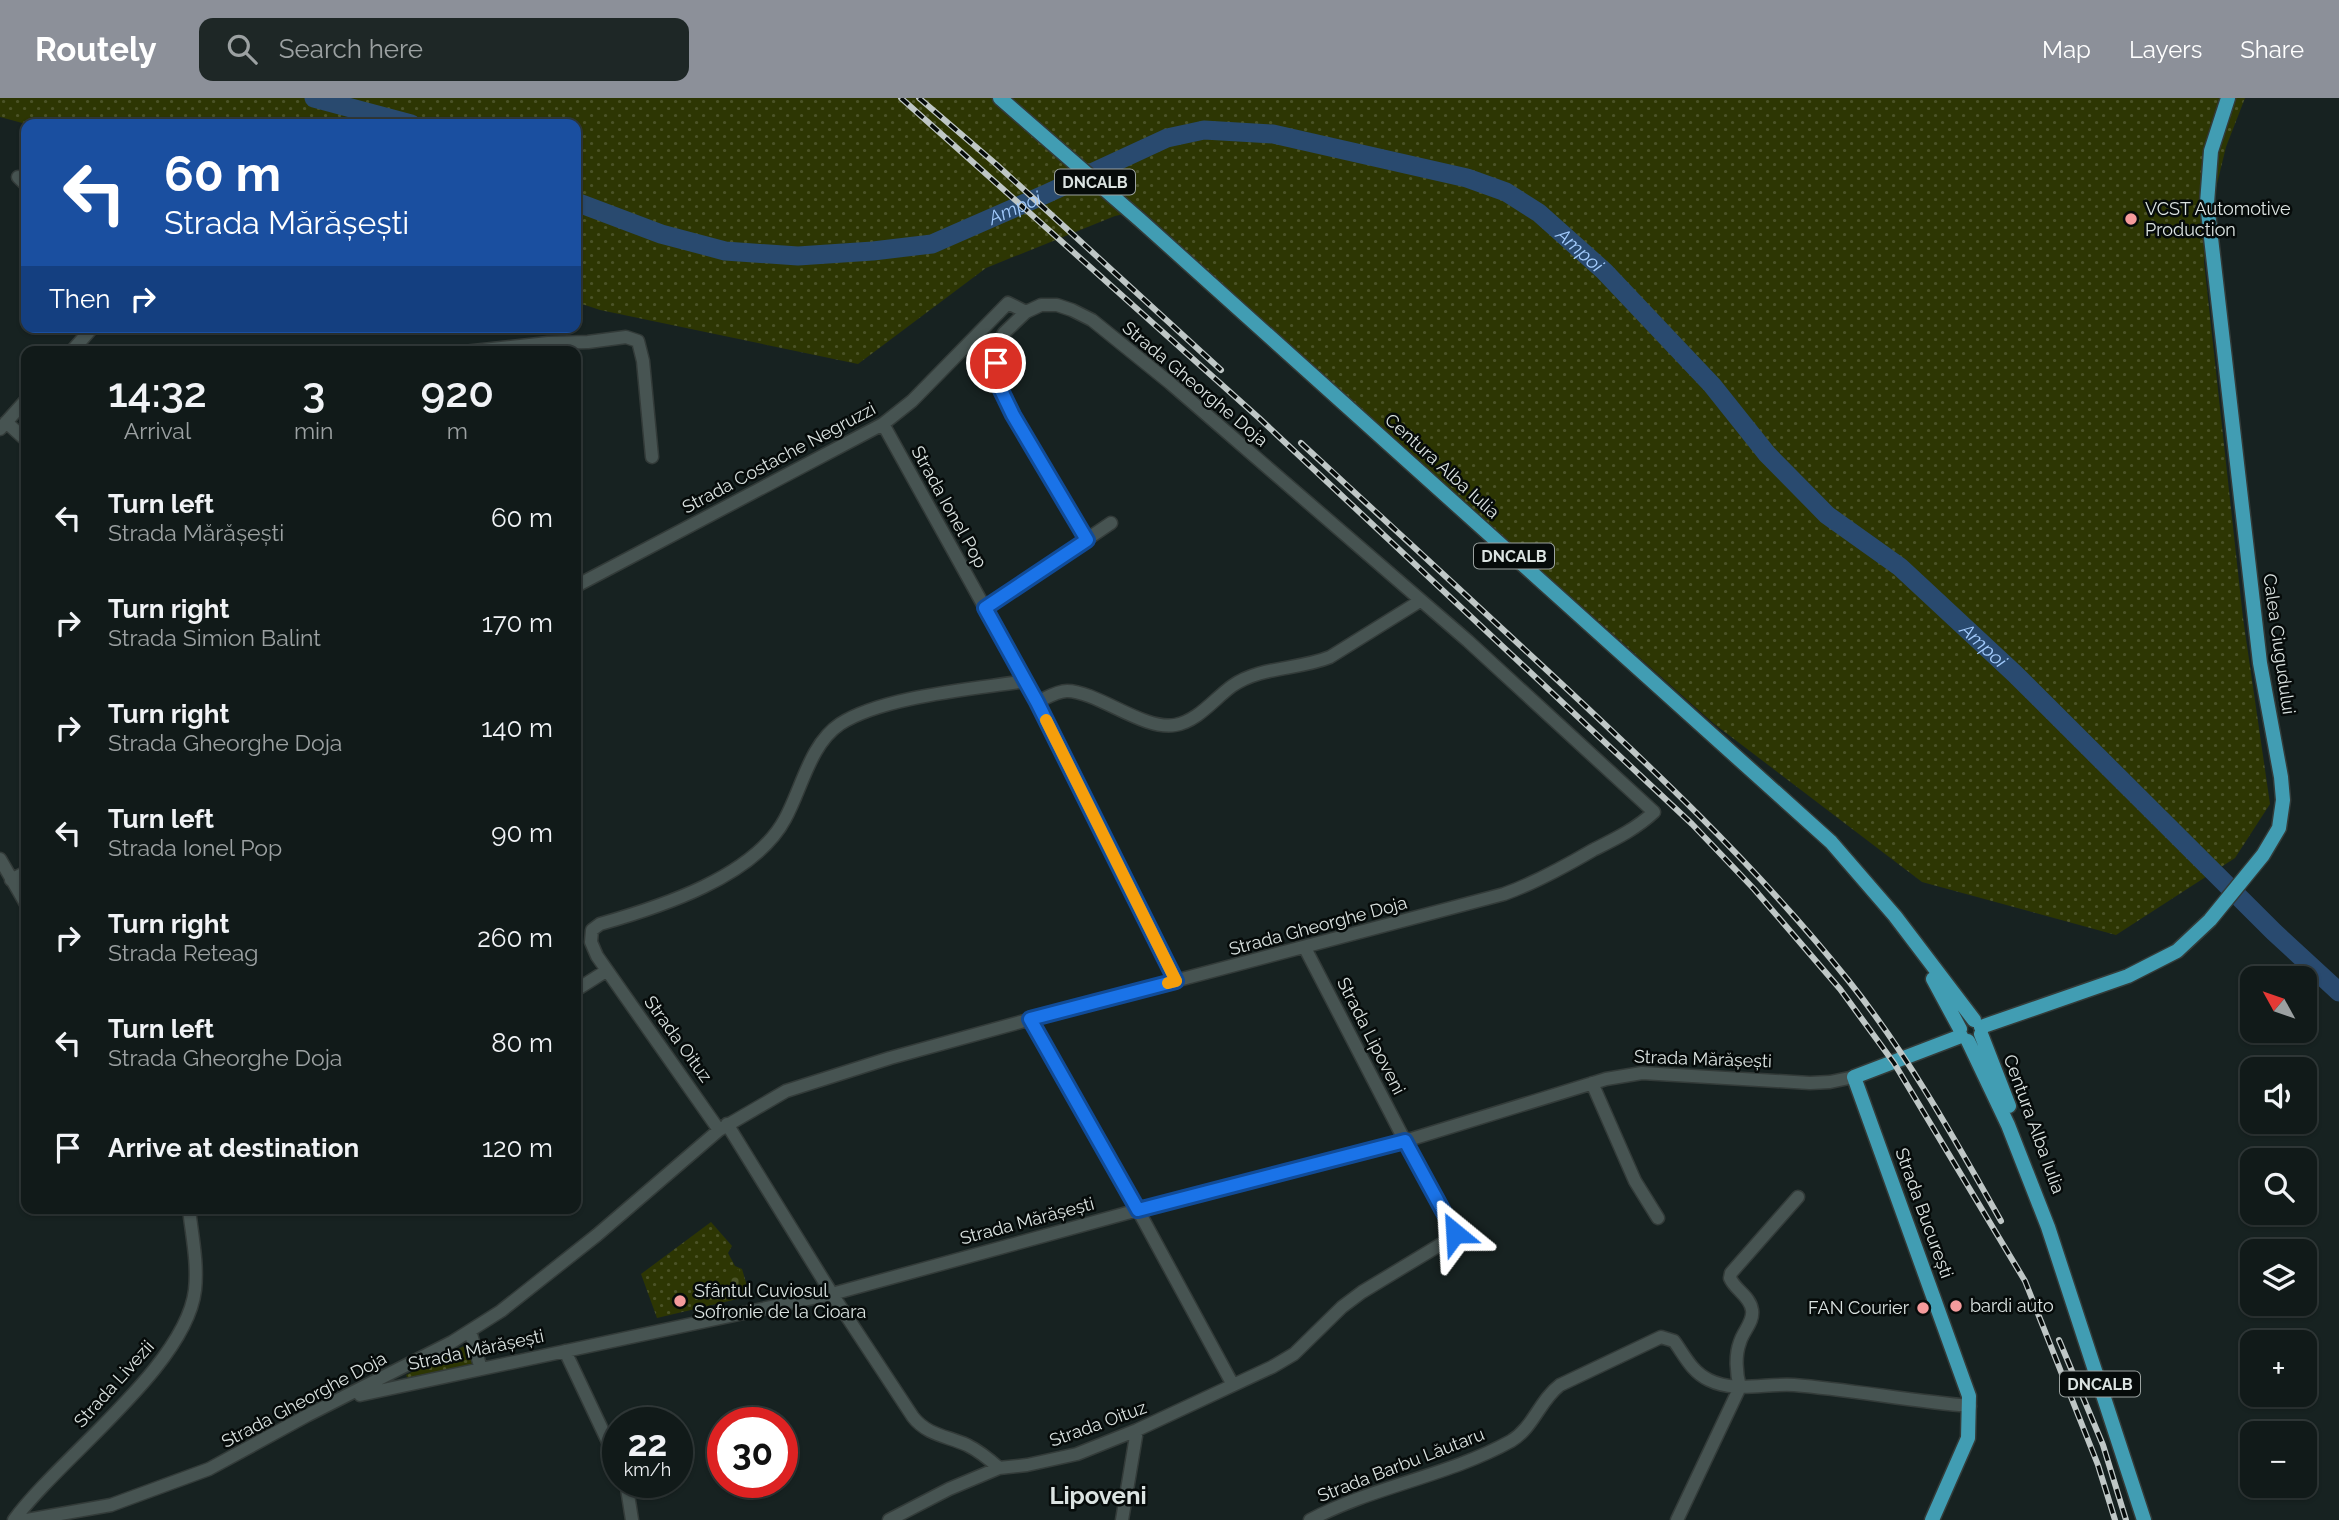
<!DOCTYPE html>
<html lang="en">
<head>
<meta charset="utf-8">
<style>
  :root { --surface:#111a19; --page:#1e2726; --text:#f1f3f6; --muted:#9ca1a2; --line:#303838; --accent:#8c9099 }
  body { margin:0; font-family:Raleway,sans-serif; background:var(--page); color:var(--text); height:100vh; display:flex; flex-direction:column; font-size:26px; white-space:nowrap }
  * { box-sizing:border-box; margin:0 }
  p { font-size:23px; color:var(--muted) }
  .icon { flex:none; width:38px; height:38px; fill:none; stroke:currentColor; stroke-width:2; stroke-linecap:round; stroke-linejoin:round }
  .map { position:relative; flex:1; overflow:hidden }
  .details { position:absolute; left:21px; top:248px; width:560px; height:868px; display:flex; flex-direction:column; background:var(--surface); border-radius:14px; box-shadow:0 2px 5px #0004,0 0 0 2px var(--line) }
  .details>* { flex:none }
  .banner { position:absolute; left:21px; top:21px; width:560px; height:214px; border-radius:14px; box-shadow:0 2px 5px #0004,0 0 0 2px var(--line); background:#1a4fa0; color:#fff; overflow:hidden }
  .needle { width:46px; rotate:310deg }
  .tools { position:absolute; left:2240px; top:868px; display:grid; gap:14px }
  .tools a { display:grid; place-items:center; width:77px; height:77px; border-radius:14px; background:var(--surface); box-shadow:0 2px 5px #0004,0 0 0 2px var(--line); font-size:35px }
  .speed { position:absolute; left:602px; top:1309px; display:flex; gap:14px; font-size:35px; font-weight:700; text-align:center }
  .speed>* { display:grid; place-content:center; width:91px; height:91px; border-radius:50%; background:var(--surface); box-shadow:0 2px 5px #0004,0 0 0 2px var(--line); line-height:1 }
  .speed small { font-size:18px; font-weight:400 }
  .speed .limit { border:10px solid #d22; background:#fff; color:#111 }
  .pin { position:absolute; display:grid; place-items:center; width:60px; height:60px; color:#fff; margin:-30px; border:4px solid #fff; border-radius:50%; box-shadow:0 2px 7px #0007 }
  .me { position:absolute; width:77px; margin:-38px; rotate:333deg; stroke-linejoin:round; filter:drop-shadow(0 0 5px #0008) }
  .turn { display:flex; align-items:center; gap:24px; height:147px; padding:0 28px; font-size:32px }
  .turn .icon { width:91px; height:91px; stroke-width:2.5 }
  .turn b { display:block; font-size:49px; line-height:60px }
  .then { display:flex; align-items:center; height:66px; padding:0 28px; background:#0003; gap:14px; font-size:26px }
  .eta { display:flex; justify-content:space-evenly; align-items:center; height:119px; text-align:center }
  .eta b { font-size:42px; font-weight:600; line-height:49px }
  ul { padding:0; list-style:none }
  li { display:flex; align-items:center; gap:21px; height:105px; padding:0 28px }
  li div { flex:1 }
  li b { display:block; font-size:26px }
  li em { font-style:normal }
  header { display:flex; align-items:center; gap:42px; box-sizing:border-box; height:98px; padding:0 35px; background:var(--accent); color:#fff }
  header strong { font-size:33px }
  nav { display:flex; gap:38px; margin-inline-start:auto; font-size:24px }
  .search { width:490px; height:63px; background:var(--page); display:flex; align-items:center; gap:18px; box-sizing:border-box; padding:0 24px; border-radius:14px; color:var(--muted); font-size:26px }
  .map>svg:first-child { display:block }
  .green { fill:url(#green-dots) }
  .cemetery { fill:url(#cemetery-stones) }
  .lines { fill:none; stroke-linecap:round; stroke-linejoin:round }
  .river { stroke:#294a6f; stroke-width:19 }
  .minor-casing { stroke:#333b39; stroke-width:15 }
  .major-casing { stroke:#333b39; stroke-width:17 }
  .minor { stroke:#475452; stroke-width:12 }
  .major { stroke:#419db3; stroke-width:14 }
  .rail-casing { stroke:#bfc7c6; stroke-width:6 }
  .rail { stroke:#060b0a; stroke-width:3.5; stroke-dasharray:10; stroke-linecap:butt }
  .route-casing { stroke:#114b97; stroke-width:18 }
  .route { stroke:#1a73e8; stroke-width:12 }
  .slow { stroke:#f59e0b; stroke-width:12 }
  .poi-dot { fill:#f59b9c; stroke:#060b0a; stroke-width:2.5 }
  .labels { text-anchor:middle; stroke-width:5; stroke-linejoin:round; paint-order:stroke }
  .shield { fill:#060b0a; stroke:#9ba2a0; stroke-width:2 }
  .shield-label { font-size:16px; font-weight:bold; fill:#dbe3e1 }
  .poi-label { font-size:18px; fill:#dbe3e1; stroke:#060b0a; text-anchor:start }
  .street-label { font-size:18px; fill:#dbe3e1; stroke:#060b0a }
  .water-label { font-size:19px; font-style:italic; fill:#a2cbfd; stroke:#060b0a }
  .district-label { font-size:24px; font-weight:bold; fill:#dbe3e1; stroke:#060b0a }
</style>
</head>
<body>
<header>
<strong>Routely</strong>
<div class="search"><svg class="icon" aria-label="search" viewBox="0 0 24 24"><circle cx="10" cy="10" r="6"/><path d="M15 15l6 6"/></svg>Search here</div>
<nav><a>Map</a><a>Layers</a><a>Share</a></nav>
</header>
<div class="map">
<svg width="2339" height="1422" viewBox="0 0 2339 1422">
  <defs>
    <pattern id="green-dots" width="8" height="8" patternUnits="userSpaceOnUse" patternTransform="scale(1.75)"><rect width="8" height="8" fill="#2d3603"/><path d="M2 2h.1M6 6h.1" fill="none" stroke="#4b5327" stroke-width="1.8" stroke-linecap="round"/></pattern>
    <pattern id="cemetery-stones" width="16" height="16" patternUnits="userSpaceOnUse" patternTransform="scale(1.75)"><rect width="16" height="16" fill="#2d3603"/><path d="M2 7V4a2 2 0 0 1 4 0v3zM10 15v-3a2 2 0 0 1 4 0v3z" fill="#4b5327"/></pattern>
  </defs>
  <rect width="100%" height="100%" fill="#172221"/>
  <!-- green -->
  <path class="green" d="M 0,0 L 2245,0 L 2226,49 L 2216,90 L 2204,164 L 2243,520 L 2270,706 L 2235,760 L 2116,837 L 1922,784 L 1713,625 L 1355,307 L 1142,112 L 1115,118 L 986,170 L 858,266 L 600,212 L 576,204 L 576,26 L 26,26 L 0,19 Z
    M 711,1124 L 732,1148 L 728,1155 L 735,1168 L 742,1171 L 750,1198 L 657,1220 L 641,1176 Z
    M 468,1246 L 475,1265 L 408,1281 L 406,1277 Z"/>
  <!-- cemetery -->
  <path class="cemetery" d="M 739,1171 L 745,1193 L 717,1202 L 706,1185 Z"/>
  <g class="lines">
    <!-- river -->
    <g class="river">
      <path d="M 314,0 L 411,26"/>
      <path id="s1" d="M 576,104 L 661,136 L 725,153 L 798,158 L 873,153 L 932,146 L 1046,96 L 1167,40 L 1204,32 L 1273,36 L 1467,80 L 1506,94 L 1539,115 L 1604,173 L 1712,287 L 1767,356 L 1827,417 L 1900,469 L 2015,576 L 2274,834 L 2339,894"/>
    </g>
    <defs>
      <path id="minor" d="M 18,79 L 26,87
        M 71,254 L 93,229
        M 464,254 L 548,245 L 588,244 L 626,239 L 638,243 L 643,263 L 652,359
        M 6,324 L 26,342
        M 883,326 L 1037,604 L 1176,883
        M 0,331 L 26,302
        M 576,488 L 883,326 L 912,303 L 1008,205 L 1026,214
        M 985,510 L 1111,425
        M 1037,604 C 1046,600 1057,593 1067,593 C 1097,593 1144,633 1175,627 C 1198,623 1214,601 1232,588 C 1261,568 1298,572 1330,559 L 1420,503
        M 0,761 L 26,806
        M 11,782 L 26,774
        M 576,892 L 606,873
        M 1030,921 L 1138,1112 L 1233,1287
        M 1592,985 L 1635,1083 L 1658,1120
        M 727,1026 L 832,1196 L 913,1319 C 927,1337 947,1338 967,1347 C 979,1353 989,1361 999,1370
        M 719,1032 L 597,858 L 591,844 L 592,832 L 600,826 C 660,809 754,779 785,721 C 802,690 810,646 840,626 C 883,598 975,591 1026,583
        M 470,1233 L 481,1271
        M 565,1253 L 618,1365
        M 360,1297 L 832,1196 L 1138,1112 L 1405,1043 L 1606,981 L 1642,975 L 1810,985 L 1830,984 L 1854,979
        M 626,1384 L 632,1422
        M 14,1422 C 60,1359 186,1268 195,1192 C 198,1165 192,1138 189,1111
        M 27,1422 L 111,1407 L 209,1371 L 308,1317 L 452,1244 L 501,1213 L 597,1137 L 719,1032 L 786,993 L 890,960 L 1046,917 L 1504,796 C 1535,785 1564,769 1593,752 C 1615,741 1636,731 1654,714 L 1468,543 L 1170,285 L 1092,222 L 1072,212 L 1057,207 L 1041,207 L 1026,214 L 1004,235 L 997,248 L 996,265 L 998,286 L 1013,317 L 1087,442
        M 889,1422 L 949,1391 L 999,1370 L 1027,1367 L 1077,1356 L 1137,1332 L 1272,1269 L 1294,1256 L 1342,1209 L 1362,1194 L 1453,1139 L 1455,1135 L 1454,1130 L 1405,1043 L 1305,850
        M 1122,1422 L 1137,1332
        M 1310,1422 C 1374,1388 1448,1378 1511,1343 C 1533,1330 1540,1302 1560,1287 L 1661,1239 L 1674,1243 C 1685,1258 1691,1273 1709,1282 C 1735,1295 1766,1285 1794,1287 C 1853,1292 1911,1303 1970,1308
        M 1677,1422 L 1740,1289 C 1736,1275 1735,1257 1740,1244 C 1743,1233 1754,1224 1752,1212 C 1750,1198 1735,1192 1730,1180 L 1731,1175 L 1798,1099"/>
      <path id="major" d="M 1000,0 L 1140,122 L 1831,744 L 1895,818 L 1974,922
        M 1933,881 L 1960,931
        M 1981,929 L 2128,878 L 2177,853 L 2210,822 L 2263,757 L 2279,730 L 2283,702 L 2281,679 L 2260,565 L 2207,105 L 2211,53 L 2228,0
        M 1981,936 L 2009,1008
        M 1968,943 L 2008,1027 L 2048,1129 L 2144,1422
        M 1932,1422 L 1968,1340 L 1969,1298 L 1854,979 L 1961,938"/>
    </defs>
    <!-- minor casing -->
    <use href="#minor" class="minor-casing"/>
    <!-- major casing -->
    <use href="#major" class="major-casing"/>
    <!-- minor -->
    <use href="#minor" class="minor"/>
    <!-- major -->
    <use href="#major" class="major"/>
    <defs>
      <path id="rail" d="M 901,0 L 1259,320 L 1692,726 L 1754,791 L 1840,891 L 1894,965 L 2025,1183 L 2098,1367 L 2115,1422
        M 919,0 L 997,67 L 1221,272
        M 1301,345 C 1380,417 1459,491 1538,564 C 1647,665 1755,766 1848,882 C 1908,957 1954,1040 2001,1123
        M 2059,1242 L 2103,1347 L 2126,1422"/>
    </defs>
    <!-- rail casing -->
    <use href="#rail" class="rail-casing"/>
    <!-- rail -->
    <use href="#rail" class="rail"/>
  </g>
  <g class="lines">
    <defs>
      <path id="route" d="M 996,265 L 998,286 L 1013,317 L 1087,442 L 985,510 L 1037,604 L 1176,883 L 1030,921 L 1138,1112 L 1405,1043 L 1455,1135"/>
    </defs>
    <!-- route casing -->
    <use href="#route" class="route-casing"/>
    <!-- route -->
    <use href="#route" class="route"/>
    <!-- slow -->
    <path class="slow" d="M 1046,622 L 1176,883 L 1168,885"/>
  </g>
  <!-- markers -->
  <g class="poi-dot">
    <circle cx="2131" cy="121" r="7"/>
    <circle cx="680" cy="1203" r="7"/>
    <circle cx="1956" cy="1208" r="7"/>
    <circle cx="1923" cy="1210" r="7"/>
  </g>
  <g class="labels">
    <!-- shield labels -->
    <g class="shield">
      <rect x="1055" y="71.5" width="80" height="25" rx="5"/>
      <rect x="1474" y="445.5" width="80" height="25" rx="5"/>
      <rect x="2060" y="1273.5" width="80" height="25" rx="5"/>
    </g>
    <g class="shield-label">
      <text x="1095" y="90">DNCALB</text>
      <text x="1514" y="464">DNCALB</text>
      <text x="2100" y="1292">DNCALB</text>
    </g>
    <!-- poi labels -->
    <g class="poi-label">
      <text x="2145" y="117">VCST Automotive<tspan x="2145" dy="21">Production</tspan></text>
      <text x="694" y="1199">Sfântul Cuviosul<tspan x="694" dy="21">Sofronie de la Cioara</tspan></text>
      <text x="1970" y="1214">bardi auto</text>
      <text x="1909" y="1216" text-anchor="end">FAN Courier</text>
    </g>
    <!-- street labels -->
    <g class="street-label">
      <text transform="translate(1195 286) rotate(40)" y="6">Strada Gheorghe Doja</text>
      <text transform="translate(779 360) rotate(-28)" y="6">Strada Costache Negruzzi</text>
      <text transform="translate(1442 368) rotate(42)" y="6">Centura Alba Iulia</text>
      <text transform="translate(949 409) rotate(61)" y="6">Strada Ionel Pop</text>
      <text transform="translate(2279 546) rotate(82)" y="6">Calea Ciugudului</text>
      <text transform="translate(1318 828) rotate(-15)" y="6">Strada Gheorghe Doja</text>
      <text transform="translate(1371 938) rotate(63)" y="6">Strada Lipoveni</text>
      <text transform="translate(678 941) rotate(54)" y="6">Strada Oituz</text>
      <text transform="translate(1703 961) rotate(2)" y="6">Strada Mărășești</text>
      <text transform="translate(2034 1026) rotate(70)" y="6">Centura Alba Iulia</text>
      <text transform="translate(1924 1115) rotate(70)" y="6">Strada București</text>
      <text transform="translate(1027 1123) rotate(-15)" y="6">Strada Mărășești</text>
      <text transform="translate(476 1252) rotate(-12)" y="6">Strada Mărășești</text>
      <text transform="translate(114 1286) rotate(-48)" y="6">Strada Livezii</text>
      <text transform="translate(304 1302) rotate(-28)" y="6">Strada Gheorghe Doja</text>
      <text transform="translate(1098 1326) rotate(-20)" y="6">Strada Oituz</text>
      <text transform="translate(1401 1367) rotate(-21)" y="6">Strada Barbu Lăutaru</text>
    </g>
    <!-- water labels -->
    <g class="water-label">
      <text dy="7" stroke="none"><textPath href="#s1" startOffset="455">Ampoi</textPath></text>
      <text dy="7" stroke="none"><textPath href="#s1" startOffset="1064">Ampoi</textPath></text>
      <text dy="7" stroke="none"><textPath href="#s1" startOffset="1631">Ampoi</textPath></text>
    </g>
    <!-- district labels -->
    <g class="district-label">
      <text x="1098" y="1406">Lipoveni</text>
    </g>
  </g>
</svg>
<div class="tools">
<a><svg class="needle" viewBox="-14 -14 28 28"><path d="M0-13l5 13h-10z" fill="#e53935"/><path d="M0 13l5-13h-10z" fill="#9ca1a2"/></svg></a>
<a><svg class="icon" aria-label="sound" viewBox="0 0 24 24"><path d="M4 9h4l5-4v14l-5-4H4zM17 9q2 3 0 6"/></svg></a>
<a><svg class="icon" aria-label="search" viewBox="0 0 24 24"><circle cx="10" cy="10" r="6"/><path d="M15 15l6 6"/></svg></a>
<a><svg class="icon" aria-label="layers" viewBox="0 0 24 24"><path d="M12 4l9 5-9 5-9-5zM3 14l9 5 9-5"/></svg></a>
<a>+</a>
<a>−</a>
</div>
<div class="speed"><div>22<small>km/h</small></div><div class="limit">30</div></div>
<div class="pin" style="left:996px;top:265px;background:#d93025"><svg class="icon" aria-label="arrive" viewBox="0 0 24 24"><path d="M6 21V4h12l-3 4 3 4H6"/></svg></div>
<svg class="me" style="left:1455px;top:1135px" viewBox="-20 -20 40 40"><path d="M0-17L14 15 0 8-14 15z" fill="#1a73e8" stroke="#fff" stroke-width="4"/></svg>
<div class="banner">
<div class="turn"><svg class="icon" aria-label="left" viewBox="0 0 24 24"><path d="M17 20v-9H6M10 6l-5 5 5 5"/></svg><div><b>60 m</b>Strada Mărășești</div></div>
<div class="then">Then<svg class="icon" aria-label="right" viewBox="0 0 24 24"><path d="M7 20v-9h11M14 6l5 5-5 5"/></svg></div>
</div>
<section class="details">
<div class="eta">
<div><b>14:32</b><p>Arrival</p></div>
<div><b>3</b><p>min</p></div>
<div><b>920</b><p>m</p></div>
</div>
<ul>
<li><svg class="icon" aria-label="left" viewBox="0 0 24 24"><path d="M17 20v-9H6M10 6l-5 5 5 5"/></svg><div><b>Turn left</b><p>Strada Mărășești</p></div><em>60 m</em></li>
<li><svg class="icon" aria-label="right" viewBox="0 0 24 24"><path d="M7 20v-9h11M14 6l5 5-5 5"/></svg><div><b>Turn right</b><p>Strada Simion Balint</p></div><em>170 m</em></li>
<li><svg class="icon" aria-label="right" viewBox="0 0 24 24"><path d="M7 20v-9h11M14 6l5 5-5 5"/></svg><div><b>Turn right</b><p>Strada Gheorghe Doja</p></div><em>140 m</em></li>
<li><svg class="icon" aria-label="left" viewBox="0 0 24 24"><path d="M17 20v-9H6M10 6l-5 5 5 5"/></svg><div><b>Turn left</b><p>Strada Ionel Pop</p></div><em>90 m</em></li>
<li><svg class="icon" aria-label="right" viewBox="0 0 24 24"><path d="M7 20v-9h11M14 6l5 5-5 5"/></svg><div><b>Turn right</b><p>Strada Reteag</p></div><em>260 m</em></li>
<li><svg class="icon" aria-label="left" viewBox="0 0 24 24"><path d="M17 20v-9H6M10 6l-5 5 5 5"/></svg><div><b>Turn left</b><p>Strada Gheorghe Doja</p></div><em>80 m</em></li>
<li><svg class="icon" aria-label="arrive" viewBox="0 0 24 24"><path d="M6 21V4h12l-3 4 3 4H6"/></svg><div><b>Arrive at destination</b></div><em>120 m</em></li>
</ul>
</section>
</div>
</body>
</html>
